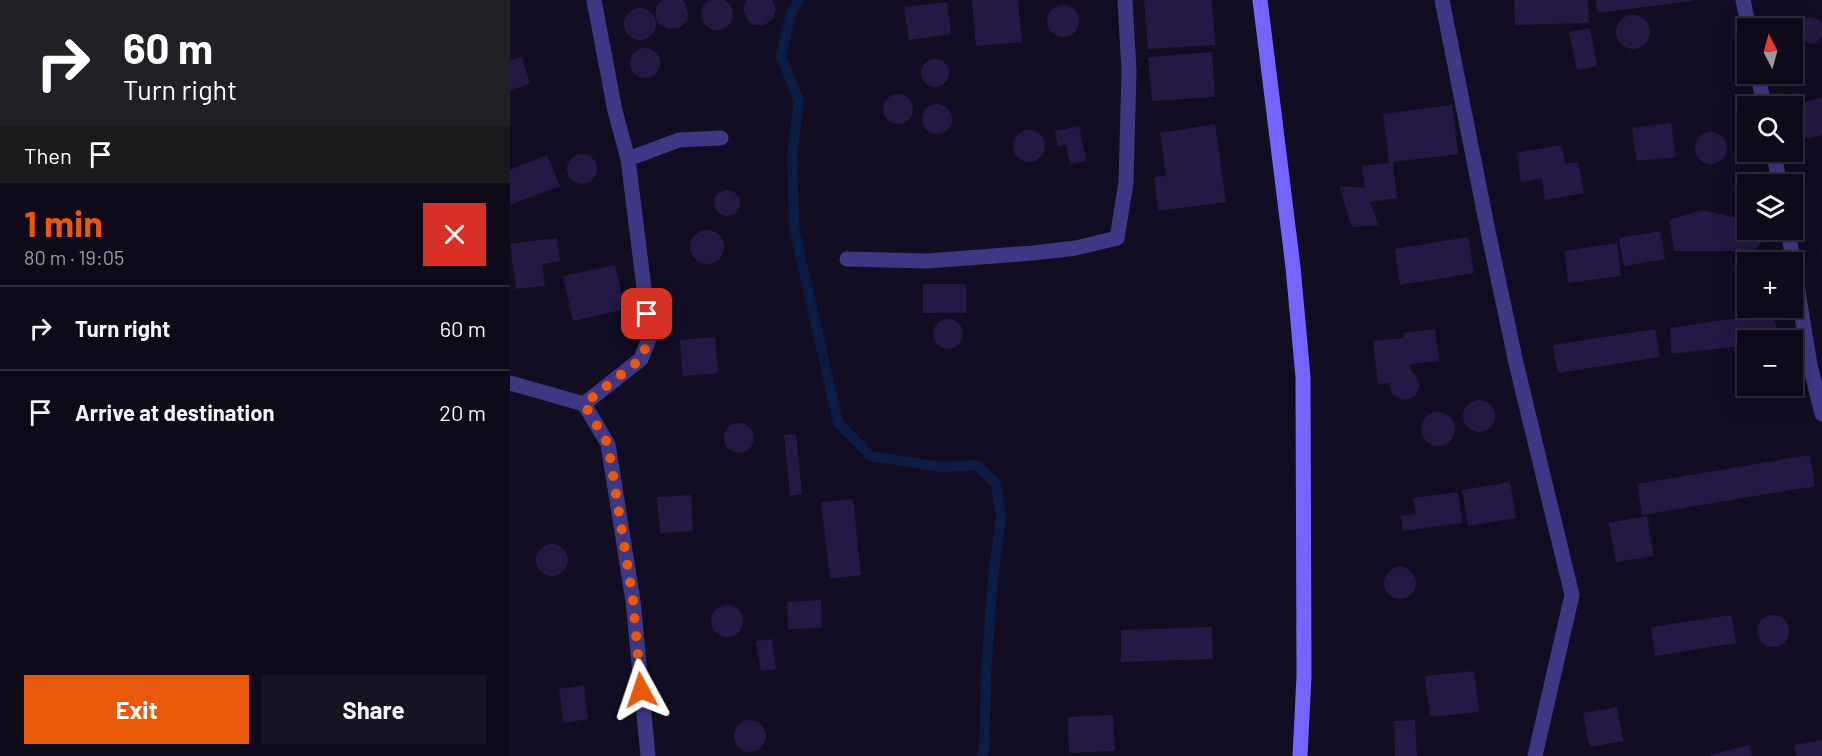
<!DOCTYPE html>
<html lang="en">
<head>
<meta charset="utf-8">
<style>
  :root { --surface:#0e0a1a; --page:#171323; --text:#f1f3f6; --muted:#9b9aa2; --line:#2e2b39; --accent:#ea580c }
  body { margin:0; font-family:Barlow,sans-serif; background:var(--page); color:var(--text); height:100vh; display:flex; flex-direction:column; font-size:22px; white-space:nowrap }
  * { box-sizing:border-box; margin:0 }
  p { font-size:20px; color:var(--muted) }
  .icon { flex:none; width:33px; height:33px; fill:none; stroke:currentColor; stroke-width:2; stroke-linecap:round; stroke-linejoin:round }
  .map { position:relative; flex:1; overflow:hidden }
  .panel { display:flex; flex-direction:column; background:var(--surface); width:510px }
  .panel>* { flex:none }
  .guide { background:#202124; color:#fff; overflow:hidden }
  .needle { width:39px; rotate:354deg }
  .fabs { position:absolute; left:1227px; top:18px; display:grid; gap:12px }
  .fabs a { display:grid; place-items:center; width:66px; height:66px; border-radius:0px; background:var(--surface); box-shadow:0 6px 24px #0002,0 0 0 2px var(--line); font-size:30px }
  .pin { position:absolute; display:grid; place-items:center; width:51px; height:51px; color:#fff; margin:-26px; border-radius:12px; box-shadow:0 3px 9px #0006 }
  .me { position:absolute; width:66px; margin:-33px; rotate:355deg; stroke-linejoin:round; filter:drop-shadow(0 0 4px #0008) }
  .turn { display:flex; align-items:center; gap:21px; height:126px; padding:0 24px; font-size:27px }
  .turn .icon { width:78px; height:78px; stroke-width:2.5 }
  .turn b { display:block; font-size:42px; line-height:51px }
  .then { display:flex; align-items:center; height:57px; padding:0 24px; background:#0003; gap:12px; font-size:22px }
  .round { display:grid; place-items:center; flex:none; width:63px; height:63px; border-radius:0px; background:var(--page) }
  .head { display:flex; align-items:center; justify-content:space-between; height:102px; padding:0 24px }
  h1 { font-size:36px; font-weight:700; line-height:45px; color:var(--accent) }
  .action { display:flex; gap:12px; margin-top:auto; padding:12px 24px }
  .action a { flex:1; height:69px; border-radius:0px; background:var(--accent); color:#fff; font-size:24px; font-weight:700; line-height:69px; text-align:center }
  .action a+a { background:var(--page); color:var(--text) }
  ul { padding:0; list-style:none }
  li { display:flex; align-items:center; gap:18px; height:84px; padding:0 24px; border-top:2px solid var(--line) }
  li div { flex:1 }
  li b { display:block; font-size:22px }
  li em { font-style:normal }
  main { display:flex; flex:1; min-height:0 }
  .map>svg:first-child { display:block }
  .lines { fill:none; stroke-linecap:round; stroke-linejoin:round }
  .stream { stroke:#0b1d44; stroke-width:10 }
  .building { fill:#241944 }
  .street { stroke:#3e3783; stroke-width:15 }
  .secondary { stroke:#7266ff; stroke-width:15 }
  .route { stroke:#ea580c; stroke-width:10; stroke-dasharray:0 18 }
</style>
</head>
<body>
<main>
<section class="panel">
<div class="guide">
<div class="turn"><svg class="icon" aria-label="right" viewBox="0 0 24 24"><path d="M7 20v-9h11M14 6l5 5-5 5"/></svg><div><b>60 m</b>Turn right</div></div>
<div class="then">Then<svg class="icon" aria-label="arrive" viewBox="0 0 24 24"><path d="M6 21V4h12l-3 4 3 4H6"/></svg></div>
</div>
<div class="head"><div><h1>1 min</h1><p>80 m · 19:05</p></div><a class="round" style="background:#d93025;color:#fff"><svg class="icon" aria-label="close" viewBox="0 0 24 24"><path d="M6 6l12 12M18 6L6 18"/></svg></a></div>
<ul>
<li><svg class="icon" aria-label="right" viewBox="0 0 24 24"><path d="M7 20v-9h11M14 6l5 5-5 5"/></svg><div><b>Turn right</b></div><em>60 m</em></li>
<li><svg class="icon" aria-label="arrive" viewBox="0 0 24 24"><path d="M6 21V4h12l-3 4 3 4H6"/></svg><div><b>Arrive at destination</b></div><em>20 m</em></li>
</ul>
<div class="action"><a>Exit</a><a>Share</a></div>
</section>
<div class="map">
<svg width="1312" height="756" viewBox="0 0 1312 756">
  <rect width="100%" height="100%" fill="#120d23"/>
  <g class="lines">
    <!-- stream -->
    <path class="stream" d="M 289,0 L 281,13 L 271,56 L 289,101 L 282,155 L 284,228 L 328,422 L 360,456 L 431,467 L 467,465 L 486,484 L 491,516 L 483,578 L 476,673 L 474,751 L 472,756"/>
  </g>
  <!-- building -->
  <path class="building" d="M191 14a16 16 0 1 1 32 0a16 16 0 1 1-32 0Z
    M 152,0 L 172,0 L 176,4 L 178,15 L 177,21 L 169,28 L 158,29 L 149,24 L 146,19 L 146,8 Z
    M 237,0 L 262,0 L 266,9 L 263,19 L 254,25 L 244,25 L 239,22 L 234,12 L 234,7 Z
    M 462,0 L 508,0 L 512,42 L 466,46 Z
    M 634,0 L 702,0 L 705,45 L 638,49 Z
    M 1004,0 L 1078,0 L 1079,23 L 1005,25 Z
    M 1086,0 L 1182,0 L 1182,1 L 1087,13 Z
    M 437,2 L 441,34 L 399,40 L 394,7 Z
    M537 21a16 16 0 1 1 32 0a16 16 0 1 1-32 0Z
    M114 24a16 16 0 1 1 32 0a16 16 0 1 1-32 0Z
    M1106 32a17 17 0 1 1 34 0a17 17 0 1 1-34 0Z
    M 1301,17 L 1309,20 L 1312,24 L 1312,37 L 1305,43 L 1300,44 L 1291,41 L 1282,49 L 1282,28 L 1262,28 L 1264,25 L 1272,19 L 1283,19 L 1289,23 L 1293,19 Z
    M 1080,28 L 1087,66 L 1067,70 L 1059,32 Z
    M120 63a15 15 0 1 1 30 0a15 15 0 1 1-30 0Z
    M 702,52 L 705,97 L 642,101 L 638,57 Z
    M 12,57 L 20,84 L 0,90 L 0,60 Z
    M411 73a14 14 0 1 1 28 0a14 14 0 1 1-28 0Z
    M373 109a15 15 0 1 1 30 0a15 15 0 1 1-30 0Z
    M 1312,98 L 1312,135 L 1290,140 L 1282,104 Z
    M412 119a15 15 0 1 1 30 0a15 15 0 1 1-30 0Z
    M 942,105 L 948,154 L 883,162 L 887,198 L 860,202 L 869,225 L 842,227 L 829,186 L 855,188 L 852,166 L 879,163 L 873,114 Z
    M 1161,123 L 1166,157 L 1127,161 L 1122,128 Z
    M 705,124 L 716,202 L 648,211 L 644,177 L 656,176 L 650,133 Z
    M 569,126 L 576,161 L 560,164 L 556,145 L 548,146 L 545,131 Z
    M503 146a16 16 0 1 1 32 0a16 16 0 1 1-32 0Z
    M1185 148a16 16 0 1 1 32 0a16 16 0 1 1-32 0Z
    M 1052,145 L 1055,164 L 1068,162 L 1074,193 L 1035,200 L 1032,178 L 1011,182 L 1006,153 Z
    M57 169a15 15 0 1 1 30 0a15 15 0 1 1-30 0Z
    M 37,155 L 50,186 L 0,205 L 0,170 Z
    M204 203a13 13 0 1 1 26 0a13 13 0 1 1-26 0Z
    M 1192,210 L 1236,220 L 1238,219 L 1238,230 L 1255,230 L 1255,239 L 1243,251 L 1164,251 L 1159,220 Z
    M180 247a17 17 0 1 1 34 0a17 17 0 1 1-34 0Z
    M 1150,231 L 1155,259 L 1114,266 L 1109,238 Z
    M 958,237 L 964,273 L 890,285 L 885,249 Z
    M 47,238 L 50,261 L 32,264 L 35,286 L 6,289 L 0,244 Z
    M 1107,243 L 1111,276 L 1058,283 L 1054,251 Z
    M 105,265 L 115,309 L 63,321 L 53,276 Z
    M 413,284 L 456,284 L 456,313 L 413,313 Z
    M 1261,313 L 1272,340 L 1238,340 L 1238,345 L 1161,354 L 1160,328 Z
    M423 334a15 15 0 1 1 30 0a15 15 0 1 1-30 0Z
    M 925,329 L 929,361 L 900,364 L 901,371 L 907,377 L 909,382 L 909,387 L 905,396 L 896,400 L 891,399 L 882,394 L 879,383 L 868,384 L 863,341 L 894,338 L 893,333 Z
    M 1145,329 L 1150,357 L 1048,373 L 1043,345 Z
    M 205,337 L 208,373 L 173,376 L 170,340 Z
    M953 416a16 16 0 1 1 32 0a16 16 0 1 1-32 0Z
    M911 429a17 17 0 1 1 34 0a17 17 0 1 1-34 0Z
    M214 438a15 15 0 1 1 30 0a15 15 0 1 1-30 0Z
    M 286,434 L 292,494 L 280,496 L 274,435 Z
    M 1300,455 L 1305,486 L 1132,515 L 1127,484 Z
    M 1000,482 L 1006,518 L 958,526 L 952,490 Z
    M 948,492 L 952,523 L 893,531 L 891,516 L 906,514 L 903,498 Z
    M 181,495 L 183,531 L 150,533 L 147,497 Z
    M 343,499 L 351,575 L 320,579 L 311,502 Z
    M 1137,516 L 1144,556 L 1106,562 L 1099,523 Z
    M26 560a16 16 0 1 1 32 0a16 16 0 1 1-32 0Z
    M874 583a16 16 0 1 1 32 0a16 16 0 1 1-32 0Z
    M 311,600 L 312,628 L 278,629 L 277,602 Z
    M201 621a16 16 0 1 1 32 0a16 16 0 1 1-32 0Z
    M1247 631a16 16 0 1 1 32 0a16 16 0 1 1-32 0Z
    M 1221,615 L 1226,643 L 1145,656 L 1141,627 Z
    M 702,627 L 703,659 L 611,662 L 611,630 Z
    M 262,639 L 266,669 L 251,671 L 246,641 Z
    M 964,671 L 969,712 L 920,717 L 915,676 Z
    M 74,685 L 78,719 L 54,723 L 49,689 Z
    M 1107,707 L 1113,741 L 1080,747 L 1073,713 Z
    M 603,715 L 605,751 L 559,753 L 558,717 Z
    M224 736a16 16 0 1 1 32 0a16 16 0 1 1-32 0Z
    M 905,720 L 907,756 L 885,756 L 884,721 Z
    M 1312,740 L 1312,756 L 1286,756 L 1284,745 Z
    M 1239,745 L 1242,756 L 1200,756 L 1200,755 Z"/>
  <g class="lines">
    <!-- street -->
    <path class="street" d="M 84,0 L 105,111 L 118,159 L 140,336 L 131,359 L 74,404 L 98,444 L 123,601 L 138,756
      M 932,0 L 979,236 L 1006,363 L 1062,595 L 1025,756
      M 1233,0 L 1239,28
      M 1248,74 L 1254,106
      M 1263,152 L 1270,184
      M 118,159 L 169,140 L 211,138
      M 1278,230 L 1300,365 L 1312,414
      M 337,259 L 417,261 L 523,253 L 566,248 L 607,238 L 616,183 L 619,71 L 615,0
      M 0,383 L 74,404"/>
    <!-- secondary -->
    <path class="secondary" d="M 750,0 L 783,267 L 793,377 L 794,676 L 790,756"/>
  </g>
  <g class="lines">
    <!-- route -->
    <path class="route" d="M 131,690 L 123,600 L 98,444 L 74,404 L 131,359 L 140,336 L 137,314"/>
  </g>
</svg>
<div class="fabs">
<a><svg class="needle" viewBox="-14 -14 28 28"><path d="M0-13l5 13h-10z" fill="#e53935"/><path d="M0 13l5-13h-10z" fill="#9b9aa2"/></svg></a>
<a><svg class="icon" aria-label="search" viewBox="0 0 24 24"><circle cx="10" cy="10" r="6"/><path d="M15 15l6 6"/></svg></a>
<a><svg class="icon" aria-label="layers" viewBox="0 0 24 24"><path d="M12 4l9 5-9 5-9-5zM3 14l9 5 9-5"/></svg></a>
<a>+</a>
<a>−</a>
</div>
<div class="pin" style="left:137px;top:314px;background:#d93025"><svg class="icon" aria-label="arrive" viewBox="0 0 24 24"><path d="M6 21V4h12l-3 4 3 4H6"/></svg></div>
<svg class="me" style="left:131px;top:690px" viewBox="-20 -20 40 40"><path d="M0-17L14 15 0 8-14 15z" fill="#ea580c" stroke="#fff" stroke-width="4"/></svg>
</div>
</main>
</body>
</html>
